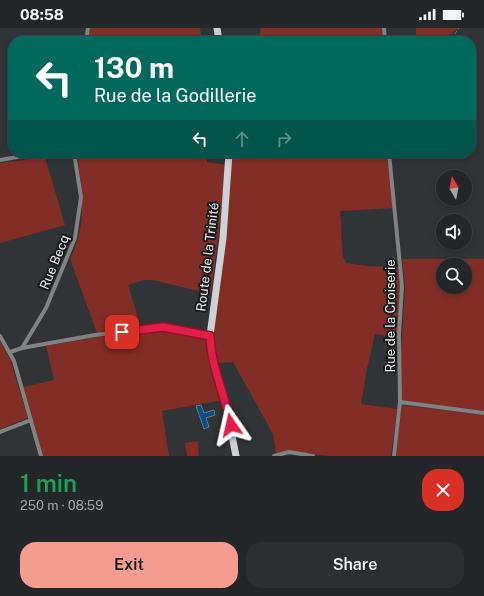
<!DOCTYPE html>
<html lang="en">
<head>
<meta charset="utf-8">
<style>
  :root { --surface:#242729; --page:#2c2f31; --text:#f1f3f6; --muted:#a3a5a8; --line:#414446; --accent:#f59c90 }
  body { margin:0; font-family:"Public Sans",sans-serif; background:var(--page); color:var(--text); height:100vh; display:flex; flex-direction:column; font-size:15px; white-space:nowrap }
  * { box-sizing:border-box; margin:0 }
  p { font-size:13px; color:var(--muted) }
  .icon { flex:none; width:22px; height:22px; fill:none; stroke:currentColor; stroke-width:2; stroke-linecap:round; stroke-linejoin:round }
  .map { position:relative; height:428px; overflow:hidden }
  .drawer { display:flex; flex-direction:column; background:var(--surface); flex:1 }
  .drawer>* { flex:none }
  .guide { position:absolute; left:8px; top:8px; width:468px; height:122px; border-radius:16px; box-shadow:0 2px 6px #0003,0 0 0 1px var(--line); background:#00695c; color:#fff; overflow:hidden }
  .needle { width:26px; rotate:350deg }
  .controls { position:absolute; left:436px; top:142px; display:grid; gap:8px }
  .controls a { display:grid; place-items:center; width:36px; height:36px; border-radius:50%; background:var(--surface); box-shadow:0 2px 6px #0003,0 0 0 1px var(--line); font-size:20px }
  .pin { position:absolute; display:grid; place-items:center; width:34px; height:34px; color:#fff; margin:-17px; border-radius:8px; box-shadow:0 2px 6px #0006 }
  .me { position:absolute; width:44px; margin:-22px; rotate:349deg; stroke-linejoin:round; filter:drop-shadow(0 0 3px #0008) }
  .turn { display:flex; align-items:center; gap:14px; height:84px; padding:0 20px; font-size:18px }
  .turn .icon { width:52px; height:52px; stroke-width:2.5 }
  .turn b { display:block; font-size:28px; line-height:34px }
  .lanes { display:flex; align-items:center; height:38px; padding:0 20px; background:#0003; justify-content:center; gap:20px; direction:ltr }
  .lanes .off { opacity:.35 }
  .round { display:grid; place-items:center; flex:none; width:42px; height:42px; border-radius:16px; background:var(--page) }
  .head { display:flex; align-items:center; justify-content:space-between; height:68px; padding:0 20px }
  h1 { font-size:24px; font-weight:600; line-height:30px; color:#1e9e55 }
  .primary-button { display:flex; gap:8px; margin-top:auto; padding:8px 20px }
  .primary-button a { flex:1; height:46px; border-radius:16px; background:var(--accent); color:#111; font-size:16px; font-weight:600; line-height:46px; text-align:center }
  .primary-button a+a { background:var(--page); color:var(--text) }
  .status { display:flex; justify-content:space-between; align-items:center; height:28px; padding:0 20px; background:var(--surface); direction:ltr }
  .status svg { height:11px; fill:currentColor }
  .map>svg:first-child { display:block }
  .green { fill:#822e26; fill-rule:evenodd }
  .building { fill:#00518d; stroke:#72767a }
  .lines { fill:none; stroke-linecap:round; stroke-linejoin:round }
  .path { stroke:#7b7e81; stroke-width:1; stroke-dasharray:4 2; stroke-linecap:butt }
  .street { stroke:#808284; stroke-width:4 }
  .primary { stroke:#cdd1d6; stroke-width:7 }
  .route-casing { stroke:#92132f; stroke-width:10 }
  .route { stroke:#e11d48; stroke-width:7 }
  .labels { text-anchor:middle; stroke-width:4; stroke-linejoin:round; paint-order:stroke }
  .street-label { font-size:13px; fill:#eceef0; stroke:#191b1d }
</style>
</head>
<body>
<div class="status"><b>08:58</b><svg viewBox="0 0 49 12"><path d="M0 12V9h3v3zM5 12V6h3v6zM10 12V3h3v9zM15 12V0h3v12zM26 1h20v11H26zM47 4h2v5h-2z"/></svg></div>
<div class="map">
<svg width="484" height="428" viewBox="0 0 484 428">
  <rect width="100%" height="100%" fill="#303437"/>
  <!-- green -->
  <path class="green" d="M 90,0 L 200,0 L 202,13 L 88,13 Z
    M 261,0 L 382,0 L 382,13 L 258,13 Z
    M 416,0 L 458,0 L 442,13 L 416,12 Z
    M 77,125 L 207,125 L 207,134 L 227,137 L 211,266 L 153,252 L 144,252 L 128,257 L 141,300 L 97,305 L 70,231 C 88,196 82,162 77,125 Z
    M 232,125 L 386,125 L 394,180 L 340,183 L 343,228 L 346,235 L 367,238 L 398,239 L 401,258 L 398,310 L 375,306 L 367,341 L 361,376 L 397,381 L 391,428 L 329,428 L 289,423 L 276,425 L 273,406 L 233,334 L 217,335 L 213,309 L 225,216 Z
    M 44,126 L 65,197 L 0,215 L 0,135 L 25,132 Z
    M 402,231 L 484,231 L 484,383 L 402,373 L 401,326 L 405,258 ZM 443,237 L 465,237 L 465,259 L 443,259 Z
    M 161,302 L 207,310 L 208,332 L 223,372 L 162,383 L 169,428 L 43,428 L 23,359 L 54,352 L 46,318 L 98,309 Z
    M 0,313 L 10,331 L 28,390 L 0,401 Z
    M 402,377 L 484,387 L 484,428 L 396,428 Z
    M 198,413 L 199,428 L 187,428 L 185,415 Z"/>
  <!-- building -->
  <path class="building" d="M 201,377 L 204,385 L 214,382 L 215,387 L 206,390 L 209,399 L 204,401 L 196,378 Z"/>
  <g class="lines">
    <!-- path -->
    <path class="path" d="M 445,13 L 454,7 L 459,0"/>
    <!-- street -->
    <path class="street" d="M 384,0 L 385,13
      M 86,13 L 88,0
      M 389,125 L 402,258 L 399,306 L 400,374 L 394,428
      M 0,132 L 40,125
      M 0,308 L 14,333 L 41,428
      M 22,320 L 46,280 L 75,210 L 81,169 L 74,125
      M 10,324 L 22,320 L 95,307 L 163,299 L 210,308
      M 400,374 L 484,385
      M 0,404 L 31,392
      M 274,428 L 289,424 L 313,428"/>
    <!-- primary -->
    <path class="primary" d="M 217,0 L 219,13
      M 229,125 L 223,210 L 210,308 L 213,336 L 224,367 L 236,428"/>
  </g>
  <g class="lines">
    <defs>
      <path id="route" d="M 122,304 L 163,299 L 210,308 C 211,339 225,367 231,397"/>
    </defs>
    <!-- route casing -->
    <use href="#route" class="route-casing"/>
    <!-- route -->
    <use href="#route" class="route"/>
  </g>
  <g class="labels">
    <!-- street labels -->
    <g class="street-label">
      <text transform="translate(207 229) rotate(-83)" y="5">Route de la Trinité</text>
      <text transform="translate(54 234) rotate(-68)" y="5">Rue Becq</text>
      <text transform="translate(390 288) rotate(-90)" y="5">Rue de la Croiserie</text>
    </g>
  </g>
</svg>
<div class="controls">
<a><svg class="needle" viewBox="-14 -14 28 28"><path d="M0-13l5 13h-10z" fill="#e53935"/><path d="M0 13l5-13h-10z" fill="#a3a5a8"/></svg></a>
<a><svg class="icon" aria-label="sound" viewBox="0 0 24 24"><path d="M4 9h4l5-4v14l-5-4H4zM17 9q2 3 0 6"/></svg></a>
<a><svg class="icon" aria-label="search" viewBox="0 0 24 24"><circle cx="10" cy="10" r="6"/><path d="M15 15l6 6"/></svg></a>
</div>
<div class="pin" style="left:122px;top:304px;background:#d93025"><svg class="icon" aria-label="arrive" viewBox="0 0 24 24"><path d="M6 21V4h12l-3 4 3 4H6"/></svg></div>
<svg class="me" style="left:231px;top:397px" viewBox="-20 -20 40 40"><path d="M0-17L14 15 0 8-14 15z" fill="#e11d48" stroke="#fff" stroke-width="4"/></svg>
<div class="guide">
<div class="turn"><svg class="icon" aria-label="left" viewBox="0 0 24 24"><path d="M17 20v-9H6M10 6l-5 5 5 5"/></svg><div><b>130 m</b>Rue de la Godillerie</div></div>
<div class="lanes"><svg class="icon" aria-label="left" viewBox="0 0 24 24"><path d="M17 20v-9H6M10 6l-5 5 5 5"/></svg><svg class="icon off" aria-label="ahead" viewBox="0 0 24 24"><path d="M12 20V5M6 11l6-6 6 6"/></svg><svg class="icon off" aria-label="right" viewBox="0 0 24 24"><path d="M7 20v-9h11M14 6l5 5-5 5"/></svg></div>
</div>
</div>
<section class="drawer">
<div class="head"><div><h1>1 min</h1><p>250 m · 08:59</p></div><a class="round" style="background:#d93025;color:#fff"><svg class="icon" aria-label="close" viewBox="0 0 24 24"><path d="M6 6l12 12M18 6L6 18"/></svg></a></div>
<div class="primary-button"><a>Exit</a><a>Share</a></div>
</section>
</body>
</html>
